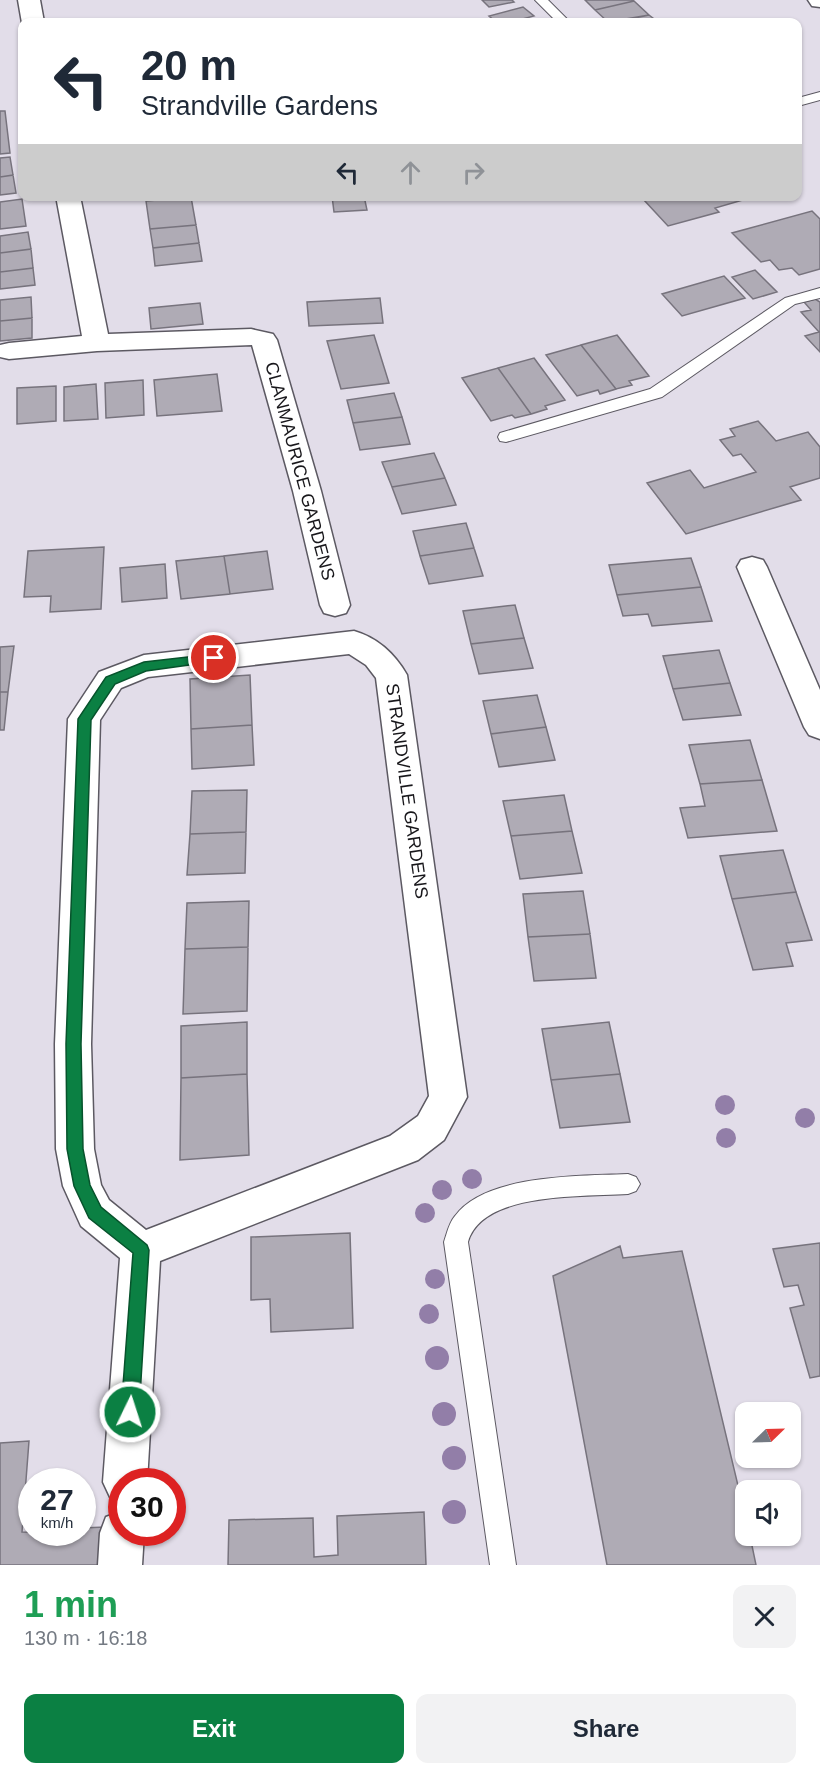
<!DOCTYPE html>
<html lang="en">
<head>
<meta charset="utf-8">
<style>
  :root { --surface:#fff; --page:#f2f2f3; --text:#1f2937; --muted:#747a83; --accent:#0b8043 }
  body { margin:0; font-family:Helvetica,sans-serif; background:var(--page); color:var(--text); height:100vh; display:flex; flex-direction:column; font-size:22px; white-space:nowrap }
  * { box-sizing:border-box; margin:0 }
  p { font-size:20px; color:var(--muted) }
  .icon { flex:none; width:33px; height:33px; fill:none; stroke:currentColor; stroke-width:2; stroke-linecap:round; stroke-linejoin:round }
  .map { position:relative; height:1565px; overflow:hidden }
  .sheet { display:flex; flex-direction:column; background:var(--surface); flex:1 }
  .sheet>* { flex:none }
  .hud { position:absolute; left:18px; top:18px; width:784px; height:183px; border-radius:12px; box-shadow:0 2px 4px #0004; background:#fff; color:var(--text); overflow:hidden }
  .needle { width:39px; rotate:67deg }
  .buttons { position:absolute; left:735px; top:1402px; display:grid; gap:12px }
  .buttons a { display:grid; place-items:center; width:66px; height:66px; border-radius:12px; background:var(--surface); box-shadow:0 2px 4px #0004; font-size:30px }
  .speed { position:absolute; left:18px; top:1468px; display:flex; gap:12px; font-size:30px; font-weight:700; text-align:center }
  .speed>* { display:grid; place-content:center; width:78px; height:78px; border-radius:50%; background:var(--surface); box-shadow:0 2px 4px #0004; line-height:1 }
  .speed small { font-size:15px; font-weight:400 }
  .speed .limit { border:9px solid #d22; background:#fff; color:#111 }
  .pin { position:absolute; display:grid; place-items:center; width:51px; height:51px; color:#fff; margin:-26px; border:3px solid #fff; border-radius:50%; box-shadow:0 2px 6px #0007 }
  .me { position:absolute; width:66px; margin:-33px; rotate:4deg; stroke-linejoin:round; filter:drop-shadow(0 0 4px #0008) }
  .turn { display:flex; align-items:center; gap:21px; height:126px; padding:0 24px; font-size:27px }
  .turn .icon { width:78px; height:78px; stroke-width:2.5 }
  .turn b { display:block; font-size:42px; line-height:51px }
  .lanes { display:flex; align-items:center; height:57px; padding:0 24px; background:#0003; justify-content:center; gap:30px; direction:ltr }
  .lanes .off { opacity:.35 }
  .round { display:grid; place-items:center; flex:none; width:63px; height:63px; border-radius:12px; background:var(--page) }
  .overview { display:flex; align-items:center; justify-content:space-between; height:102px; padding:0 24px }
  h1 { font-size:36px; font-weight:800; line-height:45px; color:#1e9e55 }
  .cta { display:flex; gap:12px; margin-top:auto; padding:12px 24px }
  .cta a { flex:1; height:69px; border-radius:12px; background:var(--accent); color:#fff; font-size:24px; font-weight:800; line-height:69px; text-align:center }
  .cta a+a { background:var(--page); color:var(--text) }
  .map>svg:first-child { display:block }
  .building { fill:#afabb5; stroke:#77737d; stroke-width:1.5 }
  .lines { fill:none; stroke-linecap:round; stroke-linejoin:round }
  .service-casing { stroke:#5c5962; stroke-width:2 }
  .minor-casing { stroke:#5c5962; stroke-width:3 }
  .secondary-casing { stroke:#5c5962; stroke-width:3 }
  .service { fill:#fff; fill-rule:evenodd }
  .minor { fill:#fff; fill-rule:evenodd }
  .secondary { fill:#fff; fill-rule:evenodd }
  .tree { fill:#927ea8 }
  .route { fill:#0b8043; stroke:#07532c; stroke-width:1.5 }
  .labels { text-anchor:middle; stroke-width:5; stroke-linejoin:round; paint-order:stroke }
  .street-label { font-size:18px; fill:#18171b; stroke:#fff }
</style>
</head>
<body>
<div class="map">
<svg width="820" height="1565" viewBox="0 0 820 1565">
  <rect width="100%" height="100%" fill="#e2dde9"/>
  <!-- building -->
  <path class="building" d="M 482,0 L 512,0 L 514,2 L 489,7 Z
    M 585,0 L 633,0 L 634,1 L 595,10 Z
    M 634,1 L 649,15 L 608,22 L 595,10 Z
    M 523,7 L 534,16 L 515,21 L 517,22 L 496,22 L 489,16 Z
    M 649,15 L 658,22 L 616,22 Z
    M 0,111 L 5,111 L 10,153 L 0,154 Z
    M 10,157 L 13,175 L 0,177 L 0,158 Z
    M 13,175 L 16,193 L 0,195 L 0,177 Z
    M 332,196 L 364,196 L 367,210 L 334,212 Z
    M 657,196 L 744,196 L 746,199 L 715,208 L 719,212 L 668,226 L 644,200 Z
    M 191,197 L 196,225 L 150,229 L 146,201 Z
    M 22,199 L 26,226 L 0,229 L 0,202 Z
    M 812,211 L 820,219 L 820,269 L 799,275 L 792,268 L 779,270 L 770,260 L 761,262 L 732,233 Z
    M 196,225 L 199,243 L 153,248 L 150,229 Z
    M 28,232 L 31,249 L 0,253 L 0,236 Z
    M 199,243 L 202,261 L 155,266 L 153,248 Z
    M 31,249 L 33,268 L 0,272 L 0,253 Z
    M 33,268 L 35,285 L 0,289 L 0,272 Z
    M 755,270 L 777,292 L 753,299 L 732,277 Z
    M 724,276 L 745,298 L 682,316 L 662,294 Z
    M 31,297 L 32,318 L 0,321 L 0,300 Z
    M 380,298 L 383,323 L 309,326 L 307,302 Z
    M 815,299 L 820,302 L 820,352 L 805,336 L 819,332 L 801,312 L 811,310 L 804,302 Z
    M 200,303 L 203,324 L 151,329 L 149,308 Z
    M 32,318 L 32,338 L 0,341 L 0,321 Z
    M 374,335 L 389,383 L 341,389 L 327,341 Z
    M 617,335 L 649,376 L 629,381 L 632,385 L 616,389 L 581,345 Z
    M 581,345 L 616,389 L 600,394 L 598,390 L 577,396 L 546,355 Z
    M 534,358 L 565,400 L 545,406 L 547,409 L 531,414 L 498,368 Z
    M 498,368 L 531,414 L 515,418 L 512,415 L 491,421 L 462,378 Z
    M 217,374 L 222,411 L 157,416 L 154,380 Z
    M 143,380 L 144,415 L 106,418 L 105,383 Z
    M 96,384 L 98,419 L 64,421 L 64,387 Z
    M 56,386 L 56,421 L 17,424 L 17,388 Z
    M 394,393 L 402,417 L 353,423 L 347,400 Z
    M 402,417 L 410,444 L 360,450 L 353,423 Z
    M 758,421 L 776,441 L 808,432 L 820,447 L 820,478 L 790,487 L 801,500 L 686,534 L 647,483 L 690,470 L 704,488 L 756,472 L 741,454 L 733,456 L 720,440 L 735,436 L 730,429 Z
    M 434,453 L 445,478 L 392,487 L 382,462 Z
    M 445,478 L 456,505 L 402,514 L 392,487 Z
    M 466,523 L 474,548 L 420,556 L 413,531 Z
    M 104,547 L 101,609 L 50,612 L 51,596 L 24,597 L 28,551 Z
    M 474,548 L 483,576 L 429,584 L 420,556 Z
    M 267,551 L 273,589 L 230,594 L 224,556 Z
    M 224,556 L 230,594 L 181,599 L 176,561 Z
    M 691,558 L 701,587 L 617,595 L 609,565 Z
    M 165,564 L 167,598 L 122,602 L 120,568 Z
    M 701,587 L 712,621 L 652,626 L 648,614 L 623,616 L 617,595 Z
    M 515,605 L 524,638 L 471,644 L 463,611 Z
    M 524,638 L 533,668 L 479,674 L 471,644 Z
    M 14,646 L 8,692 L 0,692 L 0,647 Z
    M 719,650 L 730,683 L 673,689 L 663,656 Z
    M 250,675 L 252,725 L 191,729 L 190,679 Z
    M 730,683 L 741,715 L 683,720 L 673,689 Z
    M 0,692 L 8,692 L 4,730 L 0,730 Z
    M 537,695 L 546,727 L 491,734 L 483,701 Z
    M 252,725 L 254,765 L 192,769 L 191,729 Z
    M 546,727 L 555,760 L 499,767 L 491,734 Z
    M 750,740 L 762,780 L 700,784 L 689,745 Z
    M 762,780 L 777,831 L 688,838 L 680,808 L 705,806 L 700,784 Z
    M 247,790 L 246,832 L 190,834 L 192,791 Z
    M 564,795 L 572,831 L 511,836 L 503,801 Z
    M 572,831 L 582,873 L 520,879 L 511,836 Z
    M 246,832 L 245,873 L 187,875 L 190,834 Z
    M 783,850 L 796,892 L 732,899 L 720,856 Z
    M 583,891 L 590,934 L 528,937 L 523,894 Z
    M 796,892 L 812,940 L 786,943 L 793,966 L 753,970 L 732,899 Z
    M 249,901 L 248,947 L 185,949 L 187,903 Z
    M 590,934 L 596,978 L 534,981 L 528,937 Z
    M 248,947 L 247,1011 L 183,1014 L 185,949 Z
    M 247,1022 L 247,1074 L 181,1078 L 181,1026 Z
    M 609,1022 L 620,1074 L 551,1080 L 542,1029 Z
    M 247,1074 L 249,1155 L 180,1160 L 181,1078 Z
    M 620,1074 L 630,1122 L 560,1128 L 551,1080 Z
    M 350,1233 L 353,1328 L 271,1332 L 270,1299 L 251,1300 L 251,1237 Z
    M 820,1243 L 820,1376 L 810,1378 L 790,1308 L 804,1305 L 798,1285 L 784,1287 L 773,1249 Z
    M 620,1246 L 623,1258 L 682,1251 L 746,1519 L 746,1536 L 750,1536 L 756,1565 L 607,1565 L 553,1276 Z
    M 29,1441 L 22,1532 L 82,1533 L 82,1528 L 105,1527 L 103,1565 L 0,1565 L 0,1443 Z
    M 424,1512 L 426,1565 L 228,1565 L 229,1520 L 313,1518 L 314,1557 L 338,1555 L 337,1516 Z"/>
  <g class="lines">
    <defs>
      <path id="service" d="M 535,0 L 548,0 L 570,22 L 557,22 Z
        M 820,92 L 820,100 L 798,106 L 798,98 Z
        M 820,288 L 820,298 L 795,304 L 662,397 L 506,442 L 500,441 L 498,437 L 500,433 L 650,389 L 785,298 Z
        M 628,1174 L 636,1177 L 640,1184 L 636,1191 L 628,1194 C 586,1197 482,1191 468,1242 L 516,1565 L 490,1565 L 444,1242 C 447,1233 449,1223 455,1216 C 485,1174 581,1176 628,1174 Z"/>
      <path id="minor" d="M 18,0 L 40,0 L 44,22 L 22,23 Z
        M 56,196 L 80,196 L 108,334 L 251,329 L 273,334 L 277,340 L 321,491 L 350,605 L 346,613 L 335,616 L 324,613 L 320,605 L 293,491 L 252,345 L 97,351 L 9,359 L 0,357 L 0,345 L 9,343 L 82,336 Z
        M 752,557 L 763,560 L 767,567 L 820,690 L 820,739 L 809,735 L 804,727 L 737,567 L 741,560 Z
        M 354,631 C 378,638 395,654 407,675 L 467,1097 L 444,1140 L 418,1160 L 160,1261 L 147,1482 L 122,1482 L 122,1502 L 110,1497 L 103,1482 L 120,1258 L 81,1226 L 63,1186 L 56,1149 L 55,1044 L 68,719 L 99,672 L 144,655 ZM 349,654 L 366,665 L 376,678 L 429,1096 L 418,1116 L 390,1136 L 146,1230 L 109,1200 L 101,1185 L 94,1149 L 91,1044 L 100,720 L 121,688 L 148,677 Z
        M 122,1511 L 122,1533 L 144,1533 L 142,1565 L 98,1565 L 100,1533 L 106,1517 Z"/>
      <path id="secondary" d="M 808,0 L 820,0 L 820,7 L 812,6 Z"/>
    </defs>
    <!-- service casing -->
    <use href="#service" class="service-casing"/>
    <!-- minor casing -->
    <use href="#minor" class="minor-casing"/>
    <!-- secondary casing -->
    <use href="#secondary" class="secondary-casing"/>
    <!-- service -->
    <use href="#service" class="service"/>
    <!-- minor -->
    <use href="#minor" class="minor"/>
    <!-- secondary -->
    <use href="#secondary" class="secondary"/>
  </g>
  <!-- trees -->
  <g class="tree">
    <circle cx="725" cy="1105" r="10"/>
    <circle cx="805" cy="1118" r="10"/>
    <circle cx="726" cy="1138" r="10"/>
    <circle cx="472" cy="1179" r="10"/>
    <circle cx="442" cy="1190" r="10"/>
    <circle cx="425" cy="1213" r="10"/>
    <circle cx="435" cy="1279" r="10"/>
    <circle cx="429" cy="1314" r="10"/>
    <circle cx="437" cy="1358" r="12"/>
    <circle cx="444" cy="1414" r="12"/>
    <circle cx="454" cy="1458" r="12"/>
    <circle cx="454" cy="1512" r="12"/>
  </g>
  <!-- route -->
  <path class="route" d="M 214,654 L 220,658 L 218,661 L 146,671 L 115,684 L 91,720 L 81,1044 L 83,1149 L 90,1185 L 101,1207 L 147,1245 L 149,1250 L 139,1412 L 136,1418 L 130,1421 L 124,1418 L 121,1412 L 133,1253 L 89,1218 L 74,1186 L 67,1149 L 66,1044 L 78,719 L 106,677 L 144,662 Z"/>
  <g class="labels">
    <!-- street labels -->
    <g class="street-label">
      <text transform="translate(300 471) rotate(75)" y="6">CLANMAURICE GARDENS</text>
      <text transform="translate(407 791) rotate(82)" y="6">STRANDVILLE GARDENS</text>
    </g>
  </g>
</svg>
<div class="buttons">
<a><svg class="needle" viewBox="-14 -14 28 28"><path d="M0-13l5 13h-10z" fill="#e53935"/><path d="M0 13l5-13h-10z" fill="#747a83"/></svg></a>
<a><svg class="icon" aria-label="sound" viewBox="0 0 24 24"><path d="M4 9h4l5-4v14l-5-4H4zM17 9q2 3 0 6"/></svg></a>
</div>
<div class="speed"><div>27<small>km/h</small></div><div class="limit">30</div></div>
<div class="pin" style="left:214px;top:658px;background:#d93025"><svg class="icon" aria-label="arrive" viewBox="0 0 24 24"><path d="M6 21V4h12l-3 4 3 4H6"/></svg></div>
<svg class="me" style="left:130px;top:1412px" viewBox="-20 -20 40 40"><circle r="17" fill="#0b8043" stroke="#fff" stroke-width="3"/><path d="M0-11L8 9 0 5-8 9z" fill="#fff"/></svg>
<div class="hud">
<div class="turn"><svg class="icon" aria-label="left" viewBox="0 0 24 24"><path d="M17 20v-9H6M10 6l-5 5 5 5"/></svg><div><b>20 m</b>Strandville Gardens</div></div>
<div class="lanes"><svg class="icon" aria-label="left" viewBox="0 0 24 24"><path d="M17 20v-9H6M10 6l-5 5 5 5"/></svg><svg class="icon off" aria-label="ahead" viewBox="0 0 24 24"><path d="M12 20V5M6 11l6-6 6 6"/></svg><svg class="icon off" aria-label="right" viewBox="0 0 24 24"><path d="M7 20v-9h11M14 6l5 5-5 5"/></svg></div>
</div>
</div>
<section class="sheet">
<div class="overview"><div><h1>1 min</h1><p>130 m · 16:18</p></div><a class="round"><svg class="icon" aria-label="close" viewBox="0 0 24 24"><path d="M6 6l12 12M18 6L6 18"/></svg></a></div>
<div class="cta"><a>Exit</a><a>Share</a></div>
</section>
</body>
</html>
